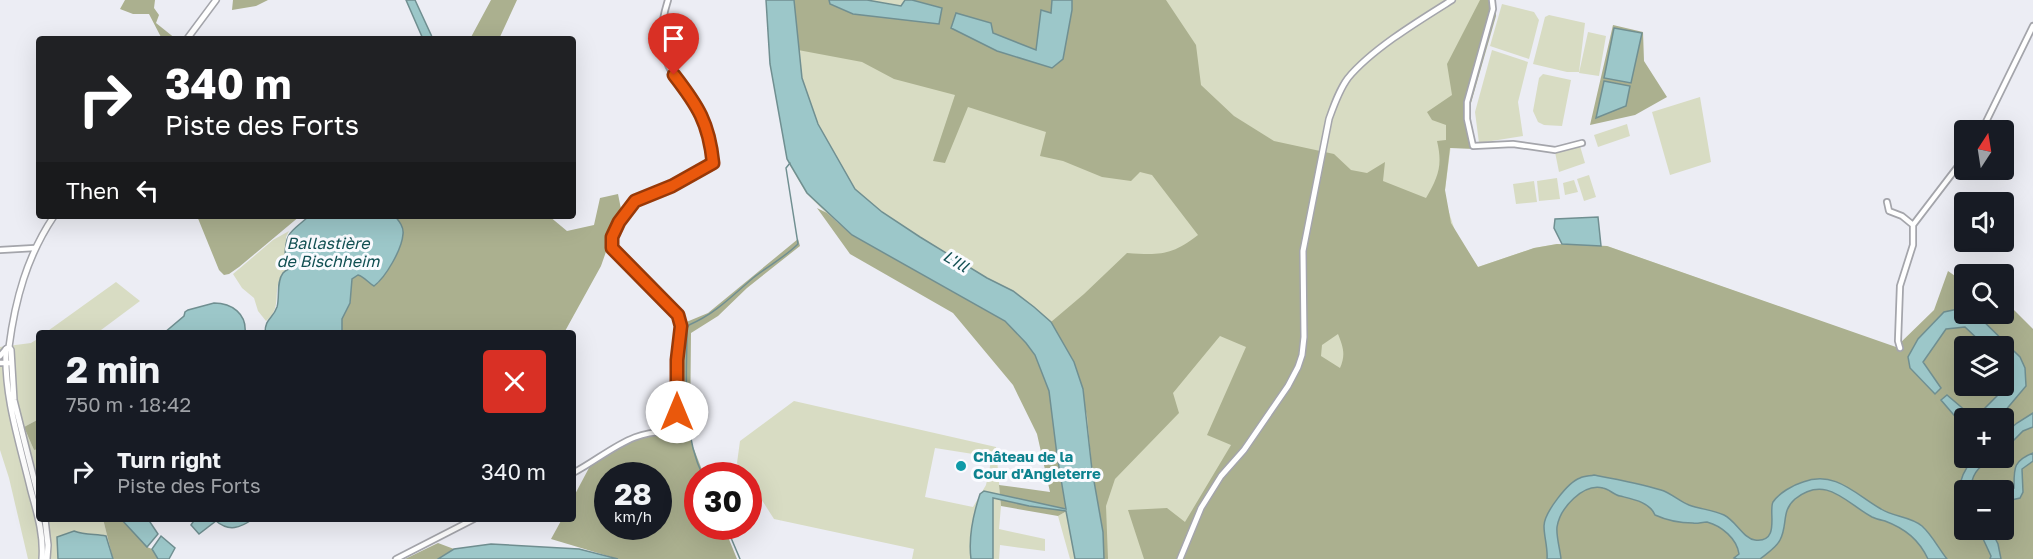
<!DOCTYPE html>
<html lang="en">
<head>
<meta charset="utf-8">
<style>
  :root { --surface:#171b24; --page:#242831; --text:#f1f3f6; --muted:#9ea1a6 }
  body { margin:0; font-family:"Golos Text",sans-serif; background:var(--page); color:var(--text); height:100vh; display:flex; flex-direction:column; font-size:22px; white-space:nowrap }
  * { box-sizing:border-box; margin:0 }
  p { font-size:20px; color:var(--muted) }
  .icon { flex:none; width:33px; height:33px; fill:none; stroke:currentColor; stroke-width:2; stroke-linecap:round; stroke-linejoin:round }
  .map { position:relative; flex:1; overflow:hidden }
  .sheet { position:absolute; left:36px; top:330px; width:540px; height:192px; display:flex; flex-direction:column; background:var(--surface); border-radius:6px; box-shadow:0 6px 24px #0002 }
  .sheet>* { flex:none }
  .top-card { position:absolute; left:36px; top:36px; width:540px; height:183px; border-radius:6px; box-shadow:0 6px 24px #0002; background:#202124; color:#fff; overflow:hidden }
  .needle { width:39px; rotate:12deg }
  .fabs { position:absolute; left:1954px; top:120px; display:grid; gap:12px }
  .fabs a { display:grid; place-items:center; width:60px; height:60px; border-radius:6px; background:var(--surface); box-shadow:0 6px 24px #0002; font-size:30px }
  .speed { position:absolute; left:594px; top:462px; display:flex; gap:12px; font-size:30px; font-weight:700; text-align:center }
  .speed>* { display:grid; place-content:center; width:78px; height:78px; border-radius:50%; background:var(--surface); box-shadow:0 6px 24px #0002; line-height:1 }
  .speed small { font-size:15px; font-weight:400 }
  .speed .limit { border:9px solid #d22; background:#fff; color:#111 }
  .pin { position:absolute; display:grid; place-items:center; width:51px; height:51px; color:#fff; margin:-62px -26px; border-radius:50% 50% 50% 0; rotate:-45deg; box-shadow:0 0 6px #0007 }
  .pin .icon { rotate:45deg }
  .me { position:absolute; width:66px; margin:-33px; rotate:0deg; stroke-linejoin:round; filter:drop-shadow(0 0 4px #0008) }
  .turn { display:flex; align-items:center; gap:21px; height:126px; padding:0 30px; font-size:27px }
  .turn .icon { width:78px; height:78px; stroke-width:2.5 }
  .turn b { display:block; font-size:42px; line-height:51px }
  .then { display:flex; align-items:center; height:57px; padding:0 30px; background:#0003; gap:12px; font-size:22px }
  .round { display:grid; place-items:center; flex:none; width:63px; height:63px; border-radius:6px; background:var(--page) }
  .overview { display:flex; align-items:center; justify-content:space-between; height:102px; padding:0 30px }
  h1 { font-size:36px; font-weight:700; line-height:45px }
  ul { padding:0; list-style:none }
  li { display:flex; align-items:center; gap:18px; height:78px; padding:0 30px }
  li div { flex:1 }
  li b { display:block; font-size:22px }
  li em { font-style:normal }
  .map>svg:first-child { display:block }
  .green { fill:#d8dcc3; fill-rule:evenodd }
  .forest { fill:#abb08f; fill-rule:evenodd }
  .water { fill:#9cc7c9; stroke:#708f91; stroke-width:1.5 }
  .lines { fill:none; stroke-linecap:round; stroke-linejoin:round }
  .stream { stroke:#708f91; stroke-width:1.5 }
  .minor-casing { stroke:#a4a5ab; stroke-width:8 }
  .major-casing { stroke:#a4a5ab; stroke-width:8 }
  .minor { stroke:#fff; stroke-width:4.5 }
  .major { stroke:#fff; stroke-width:5 }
  .route-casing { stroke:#983908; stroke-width:15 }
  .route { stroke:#ea580c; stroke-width:10 }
  .culture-dot { fill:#0f9aa8; stroke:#fafbff; stroke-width:2 }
  .labels { text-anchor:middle; stroke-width:6; stroke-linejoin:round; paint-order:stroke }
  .culture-label { font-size:15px; font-weight:bold; fill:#0d838f; stroke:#fafbff; text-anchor:start }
  .water-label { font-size:16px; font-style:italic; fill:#125053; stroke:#fafbff }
</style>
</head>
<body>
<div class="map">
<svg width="2033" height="559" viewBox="0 0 2033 559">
  <rect width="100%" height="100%" fill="#ecedf4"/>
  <!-- green -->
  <path class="green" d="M 783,0 L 1493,0 L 1451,145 L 1444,197 L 1456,234 L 1478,267 L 1534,248 L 1557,244 L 1607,246 L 1896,348 L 1965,458 L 2004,458 L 2033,559 L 1182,559 L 1300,305 L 1175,559 L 1070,559 L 1058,516 L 1067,511 L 1045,381 L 826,213 L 806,193 L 789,164 L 810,149 ZM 1965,490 L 2004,490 L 2004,530 L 1965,530 Z
    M 1502,4 L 1534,12 L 1539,20 L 1529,59 L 1490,46 Z
    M 1549,15 L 1585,23 L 1579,72 L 1567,72 L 1533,64 L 1545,17 Z
    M 1588,32 L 1606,36 L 1599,76 L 1579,73 Z
    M 1492,50 L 1528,62 L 1518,102 L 1523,136 L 1479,143 L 1475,112 Z
    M 1543,74 L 1571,80 L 1562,126 L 1544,125 L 1538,122 L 1533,111 L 1539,78 Z
    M 1700,97 L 1711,162 L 1670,175 L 1652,112 Z
    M 1627,124 L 1630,136 L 1598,147 L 1594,135 Z
    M 1580,146 L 1585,163 L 1559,172 L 1555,152 Z
    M 1589,175 L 1596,197 L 1584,201 L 1577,179 Z
    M 1557,178 L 1560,199 L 1539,201 L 1537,181 Z
    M 1574,180 L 1578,192 L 1565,195 L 1563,183 Z
    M 1534,181 L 1537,202 L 1516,204 L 1513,184 Z
    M 289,231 L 286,237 L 288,259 L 294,265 C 290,269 283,272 280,279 C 273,294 282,309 266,321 L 258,311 L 254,298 L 242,288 L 233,274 L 273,240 Z
    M 116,282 L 140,301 L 97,333 L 45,333 Z
    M 39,338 L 39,419 L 24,427 L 34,450 L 39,449 L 39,519 L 103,519 L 113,559 L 28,559 L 9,478 L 0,450 L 0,347 L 31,343 Z
    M 794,401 L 996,447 L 1001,506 L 999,529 L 1045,539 L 1045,551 L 1000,545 L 999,559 L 912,559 L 914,549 L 774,519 L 749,480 L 748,476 L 745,475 L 737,463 L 740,441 ZM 935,448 L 992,457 L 986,485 L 973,507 L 925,497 Z"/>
  <!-- forest -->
  <path class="forest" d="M 125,0 L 155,0 L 154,8 L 159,15 L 156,23 L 176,39 L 162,39 L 149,14 L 133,14 L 120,9 Z
    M 233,0 L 268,0 L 256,6 L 232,10 Z
    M 491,0 L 517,0 L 499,39 L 470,39 Z
    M 794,0 L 829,0 L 830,4 L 853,14 L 884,17 L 942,8 L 912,0 L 1052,0 L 1051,13 L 1041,11 L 1036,50 L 993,33 L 956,13 L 951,28 L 1052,67 L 1072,10 L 1072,0 L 1166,0 L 1196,45 L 1201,85 L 1234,116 L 1274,141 L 1334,154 L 1351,170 L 1367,173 L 1385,162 L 1383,181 L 1426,198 C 1438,177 1443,166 1437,141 L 1446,140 L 1446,125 L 1432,120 L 1427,112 L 1452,95 L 1447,64 L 1480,0 L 1495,0 L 1496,16 L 1469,110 L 1474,149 L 1450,148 L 1445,190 L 1451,223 L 1478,267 L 1534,248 L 1557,244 L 1607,246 L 1896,347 L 1934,310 L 1948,271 L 1965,283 L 1965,309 L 1958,309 L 1910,368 L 1935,394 L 1940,387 L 1923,362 L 1946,329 L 1965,327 L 1985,346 L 1965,346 L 1965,386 L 2004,386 L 2004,365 L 2009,370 L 2009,384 L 1975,418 L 1942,400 L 1965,428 L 1965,458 L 2004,458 L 2004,418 L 1999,418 L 2026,386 L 2020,357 L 1976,314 L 2004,314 L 2004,300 L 2033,329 L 2033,559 L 1144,559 L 1128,510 L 1167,508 L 1185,522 L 1231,445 L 1207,435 L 1246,347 L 1220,336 L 1173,393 L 1179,413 L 1115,479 L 1106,506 L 1108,559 L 1104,559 L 1103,532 L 1092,470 L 1087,416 L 1074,362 L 1051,322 L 1084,294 L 1127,253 C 1159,255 1171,256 1198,235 L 1152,175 L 1140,172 L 1131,181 L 1102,177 L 1063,161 L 1040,156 L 1046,132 L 968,107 L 945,163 L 933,161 L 955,95 L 894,79 L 862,62 L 798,50 ZM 1338,334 C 1343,347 1346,354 1340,368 L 1321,356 L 1322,345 ZM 1965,490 L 2004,490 L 2004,530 L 1965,530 Z
    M 1613,25 L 1643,32 L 1644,61 L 1667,97 L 1635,115 L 1590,125 Z
    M 618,194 L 621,209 L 601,266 L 564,333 L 342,333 L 342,319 L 350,303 L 352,279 L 357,275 L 378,283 C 387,273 406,243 402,228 C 401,224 398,220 395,216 L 549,216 L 567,231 L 594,225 L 600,198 Z
    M 817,208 L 827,213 L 852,235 L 1005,321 L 1026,343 L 1035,355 L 1049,391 L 1067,511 L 1058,516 L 1001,506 L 999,485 L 1050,492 L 1037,434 L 1013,385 L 953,313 L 850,254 Z
    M 197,216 L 300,216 L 239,267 L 229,274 L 224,275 L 219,270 Z
    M 798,239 L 800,246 L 747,288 L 718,316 L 691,333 L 690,439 L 704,475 L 698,476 L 698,526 L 724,527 L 737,559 L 618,559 L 551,539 L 562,519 L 573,519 L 573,498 L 590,466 L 631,442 L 657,433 L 677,435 L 674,389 L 684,323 L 708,313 ZM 608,476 L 658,476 L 658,526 L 608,526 Z
    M 1989,264 L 2013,274 L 2004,299 L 2004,274 L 1984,274 Z
    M 39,419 L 39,449 L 34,450 L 24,427 Z
    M 103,519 L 121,519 L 147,547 L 152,549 L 158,559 L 113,559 Z
    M 438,543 L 454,549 L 438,559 L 405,559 Z"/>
  <!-- water -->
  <path class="water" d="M 406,0 L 415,0 L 433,39 L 423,39 Z
    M 766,0 L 794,0 L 802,78 L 818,124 L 855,189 L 882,212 L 920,237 L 987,278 L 1013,291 L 1034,307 L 1051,322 L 1074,362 L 1083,389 L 1092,470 L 1103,532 L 1104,559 L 1075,559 L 1066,511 L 1029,506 L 993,498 L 993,559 L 971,559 C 968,536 973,515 980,494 L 984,491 L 1066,509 L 1057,455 L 1049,391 L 1035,355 L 1026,343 L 1005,321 L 852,235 L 807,193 L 787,159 L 770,64 Z
    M 829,0 L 867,0 L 901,6 L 905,0 L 912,0 L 942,8 L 939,24 L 853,14 L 830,4 Z
    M 1052,0 L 1072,0 L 1072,10 L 1063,59 L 1052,68 L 997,51 L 951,28 L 956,13 L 991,23 L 993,33 L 1036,50 L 1041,10 L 1051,13 Z
    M 1614,28 L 1642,33 L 1631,83 L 1604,78 Z
    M 1604,81 L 1630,86 L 1626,106 L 1596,118 Z
    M 309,216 L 395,216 C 399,221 404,227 403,234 C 402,249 386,277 374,286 C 368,283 365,277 358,275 L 352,279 L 350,303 L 342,319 L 342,333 L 265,333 C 265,318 273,319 277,307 C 280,297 276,282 283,273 C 286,269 291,269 294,265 L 285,255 C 286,230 292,232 309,216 Z
    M 1598,217 L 1601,246 L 1562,244 L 1554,228 L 1555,219 Z
    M 214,303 C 232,303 247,314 245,333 L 164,333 L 184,316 L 185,312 L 188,310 Z
    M 1958,309 L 1965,309 L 1965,314 L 1976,314 L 2020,357 L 2025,368 L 2026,386 L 1999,418 L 1975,418 L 2009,384 L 2009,371 L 2004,365 L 2004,346 L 1985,346 L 1965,327 L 1946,329 L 1923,362 L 1941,388 L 1935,394 L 1910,368 L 1908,357 L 1918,339 L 1944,312 Z
    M 1947,395 L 1974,418 L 1965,418 L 1965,428 L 1941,400 Z
    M 2033,413 L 2033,427 L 2023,431 L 2004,450 L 2004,434 L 2017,423 Z
    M 2033,453 L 2033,461 L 2022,469 L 2023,492 L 2020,498 L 2007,501 L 2004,497 L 2004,491 L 2010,491 L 2014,488 C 2014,468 2013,461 2033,453 Z
    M 1974,458 L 1994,458 C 1981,465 1973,471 1971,486 L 1976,489 L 2003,490 L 1965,490 L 1965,512 C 1954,492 1960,474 1974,458 Z
    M 1594,475 C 1616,479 1639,483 1661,490 C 1671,493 1679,501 1689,505 C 1700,509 1713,510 1724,515 C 1736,521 1744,539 1755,540 C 1781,543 1768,511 1773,502 C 1779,493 1793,485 1803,482 C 1835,470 1855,494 1881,509 C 1893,517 1910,516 1922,526 C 1932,535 1939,549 1947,559 L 1928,559 C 1919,540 1906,529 1885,521 C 1881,520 1876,519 1872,517 C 1846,503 1826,474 1795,499 C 1781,511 1788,525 1780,540 C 1776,548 1766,554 1760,559 L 1737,559 L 1734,558 L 1739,554 C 1737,539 1722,526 1707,522 C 1702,522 1697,524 1693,523 C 1680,523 1666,520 1655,515 C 1650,502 1632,499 1620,496 C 1614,495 1609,489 1603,488 C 1583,483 1560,508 1557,527 C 1556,536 1560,549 1561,559 L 1547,559 C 1548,548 1544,537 1544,526 C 1544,513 1568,482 1580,478 C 1584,476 1590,476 1594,475 Z
    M 121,519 L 148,519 L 158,534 L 147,547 Z
    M 195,519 L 253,519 C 240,528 229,532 216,521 L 199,534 L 191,525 Z
    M 1979,530 L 1991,530 L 1998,544 L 2001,559 L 1990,559 L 1991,556 Z
    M 74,531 C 85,535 95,534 106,536 L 113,559 L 58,559 L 57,537 Z
    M 161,536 L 175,548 L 169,559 L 158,559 L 152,549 Z
    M 491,544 L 579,549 L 618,559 L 438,559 L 454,549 Z"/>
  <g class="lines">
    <!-- stream -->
    <path class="stream" d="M 703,476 C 681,431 687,377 687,328 L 689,325 C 715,314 732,296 753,278 C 768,266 785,257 798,244 L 786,168 L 790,163
      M 726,526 L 740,559"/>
    <defs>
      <path id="minor" d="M 1492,0 L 1493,9 L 1467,102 L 1467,119 L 1473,146 L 1513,144 L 1555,150 L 1582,143
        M 1982,130 L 2033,26
        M 1887,202 L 1889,211 L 1902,216 L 1913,225
        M 0,250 L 35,248
        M 1900,348 L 1898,341 L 1900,286 L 1913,245 L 1913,225 L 1965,157
        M 0,356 L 6,349
        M 0,363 L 11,363
        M 573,473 C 609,454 633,426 677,433 L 677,360 L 680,320 L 674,309 L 612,248 L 611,241 L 623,216 L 635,201 L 672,186 L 713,163 C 712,145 707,121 697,105 C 691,94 681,86 674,76 C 657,49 659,29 668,0
        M 396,559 L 474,519"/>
      <path id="major" d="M 187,39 L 216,0
        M 9,347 L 11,350 L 14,400 L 39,499
        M 45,519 L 48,545 L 47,559
        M 42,559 C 44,535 37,513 31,491 C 20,444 4,398 6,349 L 9,347 C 15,300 27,256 54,216
        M 1180,559 L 1201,508 L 1221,476 L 1244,450 L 1288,386 L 1298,367 L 1302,355 L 1304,337 L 1303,251 L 1329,119 C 1334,105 1339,90 1348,78 C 1372,49 1420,20 1452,0"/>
    </defs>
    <!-- minor casing -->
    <use href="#minor" class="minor-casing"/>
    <!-- major casing -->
    <use href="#major" class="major-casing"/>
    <!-- minor -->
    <use href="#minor" class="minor"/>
    <!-- major -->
    <use href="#major" class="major"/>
  </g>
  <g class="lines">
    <defs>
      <path id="route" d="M 674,75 C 698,106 709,123 713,163 L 672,186 L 635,201 L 619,222 L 612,237 L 612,248 L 678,315 L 681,326 L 677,360 L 677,412"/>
    </defs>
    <!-- route casing -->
    <use href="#route" class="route-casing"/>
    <!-- route -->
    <use href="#route" class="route"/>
  </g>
  <!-- markers -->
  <circle class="culture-dot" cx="961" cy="466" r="6"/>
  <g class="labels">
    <!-- culture labels -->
    <g class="culture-label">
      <text x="973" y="462">Château de la<tspan x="973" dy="17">Cour d'Angleterre</tspan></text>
    </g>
    <!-- water labels -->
    <g class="water-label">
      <text x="328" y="249">Ballastière<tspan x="328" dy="18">de Bischheim</tspan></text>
      <text transform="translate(956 261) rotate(31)" y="6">L'Ill</text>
    </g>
  </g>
</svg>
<div class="fabs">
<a><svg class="needle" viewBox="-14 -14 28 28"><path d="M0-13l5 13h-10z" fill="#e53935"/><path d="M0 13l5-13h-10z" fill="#9ea1a6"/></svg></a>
<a><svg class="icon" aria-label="sound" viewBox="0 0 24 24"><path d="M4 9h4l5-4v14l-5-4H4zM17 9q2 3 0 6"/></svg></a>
<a><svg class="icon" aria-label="search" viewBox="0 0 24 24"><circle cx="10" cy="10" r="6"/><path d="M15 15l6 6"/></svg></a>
<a><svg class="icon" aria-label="layers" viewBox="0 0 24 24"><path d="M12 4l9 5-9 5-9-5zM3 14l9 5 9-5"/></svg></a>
<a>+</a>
<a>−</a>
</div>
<div class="speed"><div>28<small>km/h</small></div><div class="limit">30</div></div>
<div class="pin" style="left:674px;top:75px;background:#d93025"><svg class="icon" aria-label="arrive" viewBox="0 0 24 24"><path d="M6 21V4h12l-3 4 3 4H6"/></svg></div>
<svg class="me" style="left:677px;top:412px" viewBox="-20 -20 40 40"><circle r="19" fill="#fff"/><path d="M0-13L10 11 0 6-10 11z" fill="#ea580c"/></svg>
<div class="top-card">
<div class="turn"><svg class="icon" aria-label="right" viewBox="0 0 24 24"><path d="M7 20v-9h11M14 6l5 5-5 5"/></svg><div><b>340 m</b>Piste des Forts</div></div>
<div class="then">Then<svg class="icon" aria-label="left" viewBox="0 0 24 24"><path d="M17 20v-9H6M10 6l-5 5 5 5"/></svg></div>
</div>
<section class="sheet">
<div class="overview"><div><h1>2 min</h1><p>750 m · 18:42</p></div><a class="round" style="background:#d93025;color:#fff"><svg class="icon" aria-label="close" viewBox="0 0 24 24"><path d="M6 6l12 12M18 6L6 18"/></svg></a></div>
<ul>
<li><svg class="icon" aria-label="right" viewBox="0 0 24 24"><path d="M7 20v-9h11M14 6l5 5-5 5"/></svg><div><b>Turn right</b><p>Piste des Forts</p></div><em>340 m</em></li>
</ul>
</section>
</div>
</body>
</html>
